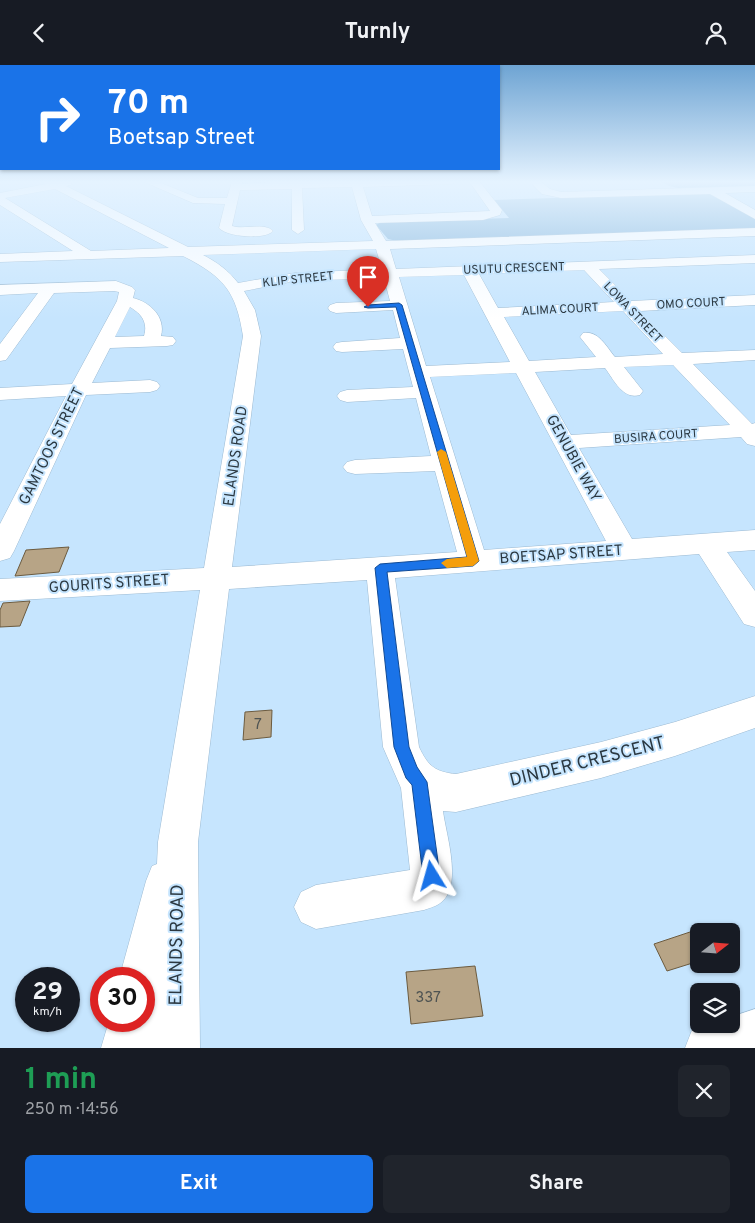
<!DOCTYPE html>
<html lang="en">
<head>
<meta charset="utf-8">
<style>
  :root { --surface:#171b24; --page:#20242c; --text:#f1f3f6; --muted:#9ea1a6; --accent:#1a73e8 }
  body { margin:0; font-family:Overpass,sans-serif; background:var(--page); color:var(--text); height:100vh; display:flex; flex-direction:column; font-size:19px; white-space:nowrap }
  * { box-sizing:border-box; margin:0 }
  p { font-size:16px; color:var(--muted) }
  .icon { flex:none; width:28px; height:28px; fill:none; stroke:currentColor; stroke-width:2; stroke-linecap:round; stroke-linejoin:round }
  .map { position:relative; height:983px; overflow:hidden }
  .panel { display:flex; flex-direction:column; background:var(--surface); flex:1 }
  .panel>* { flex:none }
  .guide { position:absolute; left:0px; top:0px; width:500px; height:105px; box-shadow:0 1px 4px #0004; background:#1a73e8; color:#fff; overflow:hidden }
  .needle { width:32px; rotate:73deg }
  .controls { position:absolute; left:690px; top:858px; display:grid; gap:10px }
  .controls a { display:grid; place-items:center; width:50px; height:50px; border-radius:8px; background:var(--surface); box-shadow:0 1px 4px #0004; font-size:25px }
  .speed { position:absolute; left:15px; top:902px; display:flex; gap:10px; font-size:25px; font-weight:700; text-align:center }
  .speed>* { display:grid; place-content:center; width:65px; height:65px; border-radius:50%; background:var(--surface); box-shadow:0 1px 4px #0004; line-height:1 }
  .speed small { font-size:12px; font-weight:400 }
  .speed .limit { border:8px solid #d22; background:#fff; color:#111 }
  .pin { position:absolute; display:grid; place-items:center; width:42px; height:42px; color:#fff; margin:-51px -21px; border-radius:50% 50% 50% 0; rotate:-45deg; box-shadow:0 0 5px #0007 }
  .pin .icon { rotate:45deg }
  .me { position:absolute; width:55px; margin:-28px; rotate:352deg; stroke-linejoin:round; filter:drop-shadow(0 0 4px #0008) }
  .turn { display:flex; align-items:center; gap:18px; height:105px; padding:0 25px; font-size:22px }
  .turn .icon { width:65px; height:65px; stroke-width:2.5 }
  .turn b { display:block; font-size:35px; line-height:42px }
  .round { display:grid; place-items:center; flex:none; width:52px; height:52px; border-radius:8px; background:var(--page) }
  .headline { display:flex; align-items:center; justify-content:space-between; height:85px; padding:0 25px }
  h1 { font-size:30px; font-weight:700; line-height:38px; color:#1e9e55 }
  .primary-button { display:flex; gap:10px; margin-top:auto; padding:10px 25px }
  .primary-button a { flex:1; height:58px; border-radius:8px; background:var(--accent); color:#fff; font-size:20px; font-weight:700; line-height:58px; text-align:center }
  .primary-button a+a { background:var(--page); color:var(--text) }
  header { display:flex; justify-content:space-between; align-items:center; height:65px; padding:0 25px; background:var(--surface); font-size:22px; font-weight:700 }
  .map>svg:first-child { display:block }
  .green { fill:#82b4db }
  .building { fill:#b7a486; stroke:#6c5b3f }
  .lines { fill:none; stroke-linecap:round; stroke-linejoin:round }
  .minor-casing { stroke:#9cbad2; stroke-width:1 }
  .minor { fill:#fff; fill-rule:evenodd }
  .route { fill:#1a73e8; stroke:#114b97 }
  .slow { fill:#f59e0b }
  .labels { text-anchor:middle; stroke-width:4; stroke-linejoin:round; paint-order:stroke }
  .far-street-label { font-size:12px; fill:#2b3841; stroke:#c6e5fe }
  .street-label { font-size:15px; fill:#2b3841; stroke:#c6e5fe }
  .near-number-label { font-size:15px; fill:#4e5352 }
  .near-street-label { font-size:18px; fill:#2b3841; stroke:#c6e5fe }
</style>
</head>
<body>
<header><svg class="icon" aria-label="back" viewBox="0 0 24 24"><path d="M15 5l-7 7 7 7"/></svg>Turnly<svg class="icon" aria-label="person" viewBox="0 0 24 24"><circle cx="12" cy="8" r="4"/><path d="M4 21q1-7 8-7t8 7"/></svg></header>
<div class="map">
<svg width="755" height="983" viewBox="0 0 755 983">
  <rect width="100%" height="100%" fill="#c6e5fe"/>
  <!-- green -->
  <path class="green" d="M 660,116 L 755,116 L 755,121 L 678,123 L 669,121 Z
    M 704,128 L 714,130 L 755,153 L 755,164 L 401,177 L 388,174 L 376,160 L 381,157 L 509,153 L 494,135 Z"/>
  <!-- building -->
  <path class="building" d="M 69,482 L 59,507 L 15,511 L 26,485 Z
    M 30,536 L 20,561 L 0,562 L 0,545 L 3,538 Z
    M 272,645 L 271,672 L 243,675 L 245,647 Z
    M 699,864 L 699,896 L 667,906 L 654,879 Z
    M 475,901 L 483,951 L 411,959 L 406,907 Z"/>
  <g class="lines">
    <defs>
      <path id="minor" d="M 43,116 L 71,116 L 71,120 L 66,121 L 188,182 L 373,176 L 361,155 L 352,122 L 302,123 L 304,165 L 298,169 L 292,165 L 292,124 L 240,125 L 232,161 C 244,165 265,157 273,166 C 265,175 227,172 219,163 L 225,139 L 193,138 L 142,116 L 156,116 L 198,133 L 227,133 L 232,116 L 242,116 L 242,119 L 292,116 L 457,116 L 452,119 L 363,122 L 372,151 L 490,146 L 469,116 L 479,116 L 502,145 L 500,150 L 483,155 L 375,158 L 386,176 L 755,163 L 755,171 L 390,184 L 396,204 L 755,190 L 755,198 L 599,204 L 631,236 L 755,230 L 755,240 L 640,246 L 682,288 L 755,285 L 755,295 L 693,299 L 752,359 L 755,358 L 755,381 L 747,379 L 741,372 L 579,383 L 632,474 L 755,465 L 755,485 L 727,487 L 755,526 L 755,562 L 744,559 L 699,489 L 395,513 L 419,682 C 428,701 435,707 456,709 L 601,677 L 675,657 L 755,631 L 755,663 L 675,691 L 601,713 L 456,747 L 443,746 C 446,770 464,823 439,839 C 434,842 429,843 424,845 L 316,864 L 301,857 L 294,842 L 301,827 L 316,820 L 410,805 L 401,723 L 383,682 L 367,515 L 229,524 L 198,777 L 200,983 L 101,983 L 109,956 L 144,956 L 144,914 L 119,914 L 146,816 L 152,801 L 157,799 L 158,777 L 200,525 L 0,536 L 0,514 L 204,503 L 243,271 C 236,226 224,212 183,191 L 0,197 L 0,189 L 73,186 L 0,140 L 0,128 L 46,119 ZM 55,124 L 169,183 L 91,186 L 5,133 ZM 376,184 L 382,204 L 295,208 L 238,218 C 229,206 217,197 203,190 ZM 584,205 L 614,237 L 498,243 L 479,209 ZM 464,210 L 510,297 L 426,301 L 399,212 ZM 384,213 L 390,236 L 336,238 L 330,240 L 328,243 L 330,246 L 336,248 L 393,245 L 400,273 L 342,277 L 336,278 L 333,282 L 336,286 L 342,287 L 403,284 L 413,322 L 347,325 L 340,327 L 337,331 L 340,335 L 347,337 L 416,333 L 431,391 L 355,395 L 347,397 L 343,402 L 347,407 L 355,409 L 435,406 L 457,487 L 232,502 L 261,271 L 255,245 L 244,226 L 295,216 ZM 623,246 L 663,289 L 615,292 C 606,281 598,265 583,268 L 580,272 L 596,292 L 529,296 L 504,252 ZM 673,300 L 730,360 L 571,370 L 535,307 L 605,303 C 614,315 623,335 640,330 L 643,326 L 624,302 ZM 516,308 L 606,476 L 484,485 L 430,312 ZM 151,934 L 151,941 L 145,936 Z
        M 529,116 L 540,116 L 550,124 L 561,127 L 755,121 L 755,127 L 725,128 L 755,145 L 755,154 L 710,129 L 561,133 L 542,129 Z
        M 116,216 L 132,222 L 135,225 L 133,233 C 150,237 166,252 161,271 L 173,272 L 176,276 L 173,280 L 167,281 L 110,283 L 92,318 L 150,315 L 157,317 L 160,321 L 157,325 L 150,327 L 86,330 L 14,486 L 10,493 L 0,496 L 0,459 L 66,331 L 0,335 L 0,323 L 72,319 L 117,236 L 119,227 L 114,226 L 54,228 L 6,295 L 0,296 L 0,279 L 38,228 L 0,230 L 0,220 ZM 130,242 C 142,249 148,258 144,271 L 115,272 Z
        M 755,944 L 755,983 L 685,983 L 692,965 L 708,959 L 731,959 L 731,952 Z"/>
    </defs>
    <!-- minor casing -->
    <use href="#minor" class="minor-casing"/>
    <!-- minor -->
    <use href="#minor" class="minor"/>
  </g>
  <!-- sky -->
  <linearGradient id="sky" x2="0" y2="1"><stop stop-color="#6ea4d3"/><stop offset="0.46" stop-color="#e5f3ff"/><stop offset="1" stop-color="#e5f3ff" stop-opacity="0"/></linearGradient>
  <rect width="755" height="254" fill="url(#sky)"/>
  <!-- route -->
  <path class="route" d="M 399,238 L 402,240 L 479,496 L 473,501 L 387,507 L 409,682 L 417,702 L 427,717 L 440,811 L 438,817 L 432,820 L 426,817 L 423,811 L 412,720 L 406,713 L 394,682 L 375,503 L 380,499 L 467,492 L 396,242 L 368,243 L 364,242 L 368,240 Z"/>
  <!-- slow -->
  <path class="slow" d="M 441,384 L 446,387 L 479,496 L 473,501 L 447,503 L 441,498 L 447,494 L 467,492 L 437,387 Z"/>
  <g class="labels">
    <!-- far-street labels -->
    <g class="far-street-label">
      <text transform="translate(514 203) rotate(-2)" y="4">USUTU CRESCENT</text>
      <text transform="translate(298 214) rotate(-6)" y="4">KLIP STREET</text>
      <text transform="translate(691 238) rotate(-3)" y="4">OMO COURT</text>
      <text transform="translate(560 244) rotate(-3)" y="4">ALIMA COURT</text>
      <text transform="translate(633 247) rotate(46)" y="4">LOWA STREET</text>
      <text transform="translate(656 371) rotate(-4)" y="4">BUSIRA COURT</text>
    </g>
    <!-- street labels -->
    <g class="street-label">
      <text transform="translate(51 381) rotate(-64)" y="5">GAMTOOS STREET</text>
      <text transform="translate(235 391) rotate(-82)" y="5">ELANDS ROAD</text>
      <text transform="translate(574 393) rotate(61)" y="5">GENUBIE WAY</text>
      <text transform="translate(561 489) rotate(-4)" y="5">BOETSAP STREET</text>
      <text transform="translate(109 518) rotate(-4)" y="5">GOURITS STREET</text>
    </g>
    <!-- near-number labels -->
    <g class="near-number-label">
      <text x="258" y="664">7</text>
      <text x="428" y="937">337</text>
    </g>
    <!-- near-street labels -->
    <g class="near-street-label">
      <text transform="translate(587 696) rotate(-14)" y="6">DINDER CRESCENT</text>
      <text transform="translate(176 880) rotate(-89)" y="6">ELANDS ROAD</text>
    </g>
  </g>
</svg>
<div class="controls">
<a><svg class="needle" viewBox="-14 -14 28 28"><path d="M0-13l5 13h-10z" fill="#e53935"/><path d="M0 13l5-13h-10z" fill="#9ea1a6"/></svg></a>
<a><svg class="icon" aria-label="layers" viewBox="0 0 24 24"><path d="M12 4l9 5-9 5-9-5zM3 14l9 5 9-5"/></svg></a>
</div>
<div class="speed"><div>29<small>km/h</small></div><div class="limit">30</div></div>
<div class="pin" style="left:368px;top:242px;background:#d93025"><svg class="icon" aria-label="arrive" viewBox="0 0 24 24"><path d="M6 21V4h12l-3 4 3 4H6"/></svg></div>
<svg class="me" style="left:432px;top:811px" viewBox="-20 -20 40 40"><path d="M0-17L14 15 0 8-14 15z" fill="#1a73e8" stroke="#fff" stroke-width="4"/></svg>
<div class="guide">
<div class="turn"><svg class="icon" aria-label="right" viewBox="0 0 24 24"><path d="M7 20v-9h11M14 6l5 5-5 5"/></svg><div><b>70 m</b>Boetsap Street</div></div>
</div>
</div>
<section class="panel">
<div class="headline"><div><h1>1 min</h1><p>250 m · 14:56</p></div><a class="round"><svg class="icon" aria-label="close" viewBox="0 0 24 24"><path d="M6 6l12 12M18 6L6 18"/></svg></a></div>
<div class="primary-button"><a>Exit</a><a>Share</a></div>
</section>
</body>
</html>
